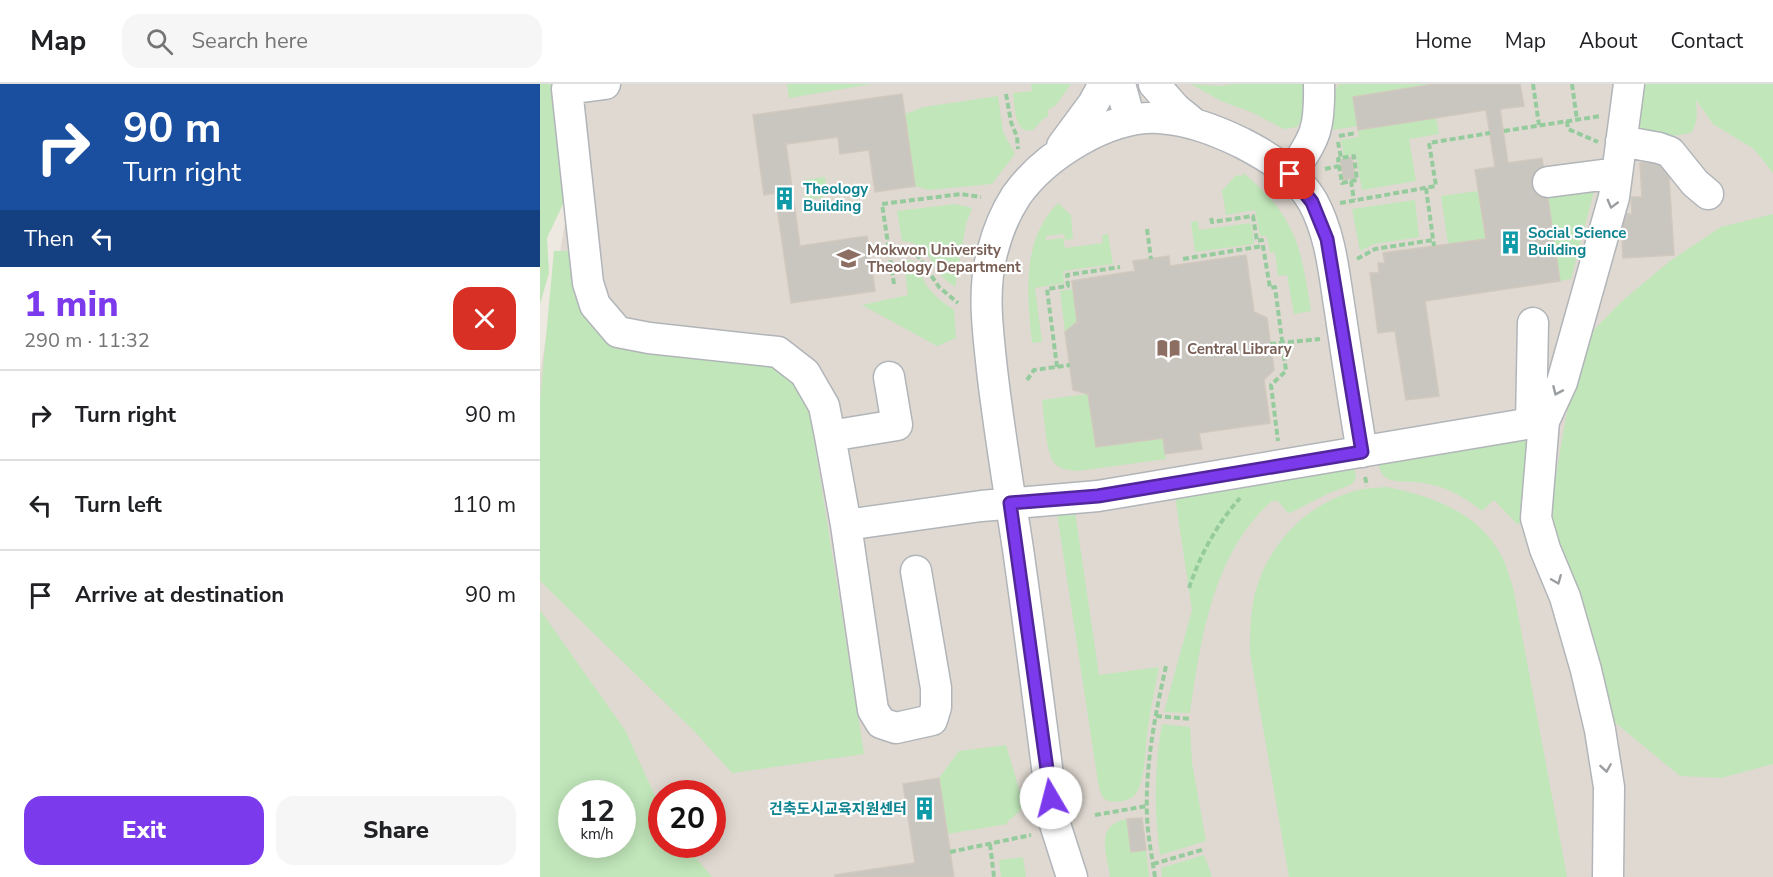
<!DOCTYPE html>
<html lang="en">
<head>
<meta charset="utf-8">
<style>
  :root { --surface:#fff; --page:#f6f6f6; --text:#202124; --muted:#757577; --line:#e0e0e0; --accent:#7c3aed }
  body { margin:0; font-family:"Nunito Sans","Noto Sans KR",sans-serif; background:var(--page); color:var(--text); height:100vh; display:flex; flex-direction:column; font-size:22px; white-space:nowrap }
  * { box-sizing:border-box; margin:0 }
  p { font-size:20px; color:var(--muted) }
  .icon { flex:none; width:33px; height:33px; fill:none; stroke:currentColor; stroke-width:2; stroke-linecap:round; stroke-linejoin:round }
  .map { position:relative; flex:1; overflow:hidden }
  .side { display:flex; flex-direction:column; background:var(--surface); width:540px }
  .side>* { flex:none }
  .banner { background:#1a4fa0; color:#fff; overflow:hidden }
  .speed { position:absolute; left:18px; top:696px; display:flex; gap:12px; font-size:30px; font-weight:700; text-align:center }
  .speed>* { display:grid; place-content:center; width:78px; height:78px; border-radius:50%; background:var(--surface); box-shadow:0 3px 15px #0003; line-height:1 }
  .speed small { font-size:15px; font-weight:400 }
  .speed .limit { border:9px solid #d22; background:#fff; color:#111 }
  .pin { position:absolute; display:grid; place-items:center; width:51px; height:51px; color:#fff; margin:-26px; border-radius:12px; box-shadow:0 3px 9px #0006 }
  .me { position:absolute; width:66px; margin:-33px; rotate:352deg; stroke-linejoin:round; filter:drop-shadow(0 0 4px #0008) }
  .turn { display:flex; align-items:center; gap:21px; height:126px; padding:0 24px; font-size:27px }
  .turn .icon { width:78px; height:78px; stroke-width:2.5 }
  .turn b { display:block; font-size:42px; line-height:51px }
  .then { display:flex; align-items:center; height:57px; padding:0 24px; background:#0003; gap:12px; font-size:22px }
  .round { display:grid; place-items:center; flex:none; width:63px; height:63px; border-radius:18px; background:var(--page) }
  .summary { display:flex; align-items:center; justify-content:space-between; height:102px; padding:0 24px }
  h1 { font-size:36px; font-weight:800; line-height:45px; color:var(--accent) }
  .cta { display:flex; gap:12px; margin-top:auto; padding:12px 24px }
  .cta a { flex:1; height:69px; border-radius:18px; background:var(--accent); color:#fff; font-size:24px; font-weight:800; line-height:69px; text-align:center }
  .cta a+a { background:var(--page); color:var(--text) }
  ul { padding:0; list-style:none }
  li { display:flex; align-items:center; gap:18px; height:90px; padding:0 24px; border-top:2px solid var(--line) }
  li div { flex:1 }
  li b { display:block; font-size:22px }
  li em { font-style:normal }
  header { display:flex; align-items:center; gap:36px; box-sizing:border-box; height:84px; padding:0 30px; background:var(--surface); border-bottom:2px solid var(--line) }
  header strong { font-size:28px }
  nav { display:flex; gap:33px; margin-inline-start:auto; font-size:21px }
  .search { width:420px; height:54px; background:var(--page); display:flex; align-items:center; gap:15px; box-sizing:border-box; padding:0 21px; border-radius:18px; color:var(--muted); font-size:22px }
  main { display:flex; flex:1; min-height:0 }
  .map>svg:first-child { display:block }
  .education { fill:#dfd9d1; fill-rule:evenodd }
  .green { fill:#c1e6ba; fill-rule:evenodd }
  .building { fill:#c9c5bf; stroke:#d1c8be; stroke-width:1.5 }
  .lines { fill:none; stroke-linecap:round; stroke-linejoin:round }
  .minor-casing { stroke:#b1b5b9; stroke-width:33 }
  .path { stroke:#96cc9d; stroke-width:4; stroke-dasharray:6 3; stroke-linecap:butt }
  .minor { stroke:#fff; stroke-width:30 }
  .oneway { stroke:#9b9ea1 }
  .route-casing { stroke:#51269a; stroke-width:15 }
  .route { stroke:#7c3aed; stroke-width:10 }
  .labels { text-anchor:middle; stroke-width:4.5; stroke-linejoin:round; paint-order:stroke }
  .culture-label { font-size:15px; font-weight:bold; fill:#0d838f; stroke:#fff; text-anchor:start }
  .education-label { font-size:15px; font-weight:bold; fill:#785e54; stroke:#fff; text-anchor:start }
</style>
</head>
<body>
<header>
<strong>Map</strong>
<div class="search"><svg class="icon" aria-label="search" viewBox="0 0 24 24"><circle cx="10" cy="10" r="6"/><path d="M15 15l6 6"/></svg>Search here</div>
<nav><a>Home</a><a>Map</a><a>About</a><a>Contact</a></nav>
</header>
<main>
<section class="side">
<div class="banner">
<div class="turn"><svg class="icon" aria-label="right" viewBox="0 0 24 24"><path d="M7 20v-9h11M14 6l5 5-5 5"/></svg><div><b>90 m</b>Turn right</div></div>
<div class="then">Then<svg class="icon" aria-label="left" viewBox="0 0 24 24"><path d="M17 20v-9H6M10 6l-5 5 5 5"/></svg></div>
</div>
<div class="summary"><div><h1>1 min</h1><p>290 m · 11:32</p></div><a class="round" style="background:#d93025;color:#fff"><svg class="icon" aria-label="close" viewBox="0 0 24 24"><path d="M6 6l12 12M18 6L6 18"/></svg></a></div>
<ul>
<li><svg class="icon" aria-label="right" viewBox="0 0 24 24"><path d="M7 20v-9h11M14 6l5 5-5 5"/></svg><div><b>Turn right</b></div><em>90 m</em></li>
<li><svg class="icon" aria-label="left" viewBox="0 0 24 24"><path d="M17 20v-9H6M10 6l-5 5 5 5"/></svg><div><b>Turn left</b></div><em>110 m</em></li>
<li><svg class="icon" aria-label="arrive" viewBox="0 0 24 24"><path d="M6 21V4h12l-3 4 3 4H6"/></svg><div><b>Arrive at destination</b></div><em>90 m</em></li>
</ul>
<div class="cta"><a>Exit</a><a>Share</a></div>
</section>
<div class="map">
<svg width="1233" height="793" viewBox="0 0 1233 793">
  <rect width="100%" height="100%" fill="#ede8e0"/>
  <!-- education -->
  <path class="education" d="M 17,0 L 1233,0 L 1233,793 L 95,793 L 82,710 L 0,545 L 0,290 L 34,84 ZM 122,710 L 172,710 L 172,760 L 122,760 Z"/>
  <!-- green -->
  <path class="green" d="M 0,0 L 35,0 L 31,103 L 7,154 L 9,189 L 0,220 Z
    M 247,0 L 332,0 L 249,14 Z
    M 491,0 L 531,0 L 516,21 L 508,26 L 508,32 L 503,35 L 493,46 C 474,51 475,23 473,9 L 492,7 Z
    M 651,0 L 680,2 L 695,0 L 765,0 L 765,30 L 757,43 L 744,45 L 711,28 L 681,17 Z
    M 799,0 L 894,0 L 818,42 L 793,46 L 795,6 Z
    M 1099,0 L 1233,0 L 1233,89 L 1214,65 L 1173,40 L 1156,16 C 1157,28 1158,37 1152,48 C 1134,54 1114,53 1097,47 Z
    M 458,12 L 463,48 L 475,70 L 452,100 L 388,106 L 375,102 L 365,30 L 384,23 Z
    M 896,33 L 899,50 L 869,55 L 876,97 L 822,106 L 816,70 L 804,72 L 801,56 L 819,53 L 818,46 Z
    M 703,89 C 756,132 761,163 771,227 L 754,230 L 747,191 L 738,192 L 735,168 L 730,169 L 727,152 L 720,152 L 715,126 L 686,131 L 682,107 L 696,91 L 702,92 Z
    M 285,93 L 287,110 L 284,111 L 284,113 L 266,116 L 264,96 Z
    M 938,107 L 946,155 L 908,160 L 901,112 Z
    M 1054,107 L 1031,195 L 1020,197 L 1008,113 Z
    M 875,116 L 879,153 L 834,160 L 820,167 L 812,125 Z
    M 518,119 L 531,131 L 533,155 L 525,156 L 524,150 L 506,152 L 506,156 L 523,154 L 525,164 L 563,159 L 562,151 L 568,150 L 573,180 L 523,187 L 524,199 L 495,204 L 502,258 L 492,259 C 487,212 481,156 518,119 Z
    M 415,120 L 432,124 L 426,140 L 415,203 C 410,199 404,195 400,190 C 387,173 388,160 362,157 L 357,127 Z
    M 1233,130 L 1233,680 L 1181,694 L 1140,692 L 1072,636 L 1009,432 L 1026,333 L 1047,253 L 1081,218 L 1130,177 L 1181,143 Z
    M 658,137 L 659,146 L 711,139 L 714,160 L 655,168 L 651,138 Z
    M 14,167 L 31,167 L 51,237 L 229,281 L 257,300 L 270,331 L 324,670 L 192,689 L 155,648 L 0,497 L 0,317 Z
    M 372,176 C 380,184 381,193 387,202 C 394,212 404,219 414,226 L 416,254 L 397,262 L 322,221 L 368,211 L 364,177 Z
    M 533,205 L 537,238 L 525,248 L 520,207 Z
    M 548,310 L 556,363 L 623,354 L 626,375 L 538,387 C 531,386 522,386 516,381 C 506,373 504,330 502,316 Z
    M 998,349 L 987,438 L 977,440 L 954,416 L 942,427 C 924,413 906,402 883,399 C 873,397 861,399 851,396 C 843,394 838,386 839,378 Z
    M 809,384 L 815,386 L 816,393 L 812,400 L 787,410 L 750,429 L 747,428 L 738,417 L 732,417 C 672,470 661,555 650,629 L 624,628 L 652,526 L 634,406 Z
    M 847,403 C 892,412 940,429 962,473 C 967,482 969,493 973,503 L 1027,793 L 749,793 L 710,569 C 710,551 710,533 714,514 C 725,464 763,423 811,408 C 822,404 836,404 847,403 Z
    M 534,421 L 559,591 L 619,583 C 615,603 611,623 608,643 C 605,661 606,697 595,711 C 590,717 576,719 569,717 C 560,715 560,705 558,698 L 516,423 Z
    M 0,526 L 85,646 L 121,725 L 122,760 L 145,761 L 172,793 L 0,793 ZM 32,710 L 82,710 L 82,760 L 32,760 Z
    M 622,640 L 650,643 L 652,679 L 666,757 L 620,771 C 614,725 614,686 622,640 Z
    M 466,661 L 483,718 L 480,727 L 468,737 L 467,740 L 407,750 L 399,694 L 419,667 Z
    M 587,735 L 591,768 L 606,766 L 609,793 L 570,793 C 567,769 554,741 587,735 Z
    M 664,771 L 672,793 L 622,793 L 621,784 Z
    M 483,773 L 486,793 L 461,793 L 459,776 Z"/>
  <!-- building -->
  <path class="building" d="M 894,0 L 980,0 L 984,22 L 960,25 L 968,79 L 1002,74 L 1020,197 L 885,217 L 899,312 L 866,316 L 855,247 L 838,249 L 830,189 L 839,189 L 838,179 L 845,179 L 843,169 L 946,155 L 935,86 L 955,83 L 946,26 L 818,46 L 813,13 Z
    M 362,10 L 375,102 L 335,108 L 329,66 L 300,70 L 298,53 L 246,60 L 260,162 L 327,152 L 335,207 L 251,219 L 235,109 L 224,111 L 213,31 Z
    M 812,73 L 815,94 L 804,96 L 800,76 Z
    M 1128,78 L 1134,171 L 1083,174 L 1081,130 L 1092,130 L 1091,113 L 1102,113 L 1100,79 Z
    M 706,171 L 714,228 L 727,234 L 734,286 L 724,296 L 730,339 L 659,349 L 662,365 L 625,370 L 623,354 L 556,363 L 548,310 L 533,306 L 525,248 L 537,238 L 532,197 L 595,187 L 593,177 L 629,172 L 630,182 Z
    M 399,694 L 414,793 L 295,793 L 295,791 L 375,779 L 363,700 Z
    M 602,734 L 606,766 L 591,768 L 587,735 Z"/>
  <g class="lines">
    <defs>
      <path id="minor" d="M 65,0 L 27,5 L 48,199 L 55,221 L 78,248 L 109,254 L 238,268 L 265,289 L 284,322 L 290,352 L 306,441 L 333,626 L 341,639 L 356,644 L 392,636 L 396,623 L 396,604 L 376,487
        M 580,0 L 590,36
        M 614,0 L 635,24 L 652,38
        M 1081,57 L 1119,64 L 1130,68 L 1155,99 L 1168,110
        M 522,62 L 553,20 L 564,0
        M 750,90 C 776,54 780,44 779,0
        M 1008,98 L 1077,89
        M 991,339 L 993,239
        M 290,352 L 357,341 L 349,293
        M 306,441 L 441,422 L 558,412 L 1004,337
        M 532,793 L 514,737 C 502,646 491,556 478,465 C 469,406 459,346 452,286 C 448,247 442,208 452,169 C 457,149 465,129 476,112 C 505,71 569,31 619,34 C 649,36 675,46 702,59 C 729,73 757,90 773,118 C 791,151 794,190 800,227 C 807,274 814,321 822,368
        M 1068,793 L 1069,703 L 1060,646 L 1046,586 L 1025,513 L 1005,465 L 996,434 L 1004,337 L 1022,298 L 1074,113 L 1089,0"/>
    </defs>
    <!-- minor casing -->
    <use href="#minor" class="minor-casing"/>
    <!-- path -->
    <path class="path" d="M 993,0 L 999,41
      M 1032,0 L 1037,36
      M 466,10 L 471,38 L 477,53 L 478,65
      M 1027,37 L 1028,45 L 1058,58
      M 964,47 L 1061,32
      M 799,52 L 816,49
      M 798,58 L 801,74 L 814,72 L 817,96 L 802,99 L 799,82
      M 785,85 L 799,82 L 798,75 L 801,74
      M 811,97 L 814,116
      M 886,104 L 894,162
      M 800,119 L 896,102 L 889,59 L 950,49
      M 671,134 L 672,138 L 713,132 L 717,157 L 722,156 L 730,204 L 735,203 L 746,287 L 731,301 L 738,357
      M 607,145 L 611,175
      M 350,169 L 368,167 L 376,169 L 399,203 L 418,219
      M 643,175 L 723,162
      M 817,175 L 835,165 L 893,156
      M 354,200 L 342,120 L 421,110 L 441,113
      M 730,260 L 780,255
      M 517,283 L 507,205 L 528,202 L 527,191 L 580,183
      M 487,296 L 494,286 L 530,281
      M 825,393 L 827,402
      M 649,504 C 660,471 677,440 700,414
      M 616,632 L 651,635
      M 555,731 L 607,722
      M 450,760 L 454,793
      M 410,768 L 491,751
      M 613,780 L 665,765
      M 615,793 C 612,773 608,753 607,733 C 605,682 615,631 626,582"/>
    <!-- minor -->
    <use href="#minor" class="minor"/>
  </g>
  <!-- one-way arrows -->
  <defs><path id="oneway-chevron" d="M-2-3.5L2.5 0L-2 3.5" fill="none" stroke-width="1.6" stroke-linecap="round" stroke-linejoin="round" transform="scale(1.5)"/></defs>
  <g class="oneway">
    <use href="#oneway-chevron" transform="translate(1072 120) rotate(105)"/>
    <use href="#oneway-chevron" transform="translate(1017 307) rotate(114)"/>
    <use href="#oneway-chevron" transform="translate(1017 496) rotate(68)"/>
    <use href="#oneway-chevron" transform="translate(1066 684) rotate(81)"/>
  </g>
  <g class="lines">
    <defs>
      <path id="route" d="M 511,714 L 470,419 L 558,412 L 822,368 L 787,155 L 772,118 L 750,90"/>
    </defs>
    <!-- route casing -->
    <use href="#route" class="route-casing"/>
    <!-- route -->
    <use href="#route" class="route"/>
  </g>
  <!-- icons -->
  <defs>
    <symbol id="building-bare" viewBox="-9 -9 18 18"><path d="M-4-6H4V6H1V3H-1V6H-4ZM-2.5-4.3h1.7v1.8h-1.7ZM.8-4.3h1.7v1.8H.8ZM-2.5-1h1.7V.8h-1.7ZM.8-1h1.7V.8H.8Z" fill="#0f9aa8" stroke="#fff" stroke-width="2.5" paint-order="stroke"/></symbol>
    <symbol id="university-bare" viewBox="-9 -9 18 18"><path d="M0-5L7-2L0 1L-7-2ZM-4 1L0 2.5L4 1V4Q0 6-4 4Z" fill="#8d6e63" stroke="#fff" stroke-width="2.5" paint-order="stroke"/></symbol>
    <symbol id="library-bare" viewBox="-9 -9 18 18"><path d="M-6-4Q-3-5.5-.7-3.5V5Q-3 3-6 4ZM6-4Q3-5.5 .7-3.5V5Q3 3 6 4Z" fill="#8d6e63" stroke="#fff" stroke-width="2.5" paint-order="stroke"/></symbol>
  </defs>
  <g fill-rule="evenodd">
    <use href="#building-bare" x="228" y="98" width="33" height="33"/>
    <use href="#building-bare" x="954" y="142" width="33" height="33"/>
    <use href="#university-bare" x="292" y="158" width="33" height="33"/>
    <use href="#library-bare" x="612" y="248" width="33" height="33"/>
    <use href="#building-bare" x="368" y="708" width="33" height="33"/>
  </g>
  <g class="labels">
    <!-- culture labels -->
    <g class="culture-label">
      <text x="263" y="110">Theology<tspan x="263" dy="17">Building</tspan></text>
      <text x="988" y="154">Social Science<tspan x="988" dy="17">Building</tspan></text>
      <text x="367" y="730" text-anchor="end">건축도시교육지원센터</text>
    </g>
    <!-- education labels -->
    <g class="education-label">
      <text x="327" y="171">Mokwon University<tspan x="327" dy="17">Theology Department</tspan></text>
      <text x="647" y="270">Central Library</text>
    </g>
  </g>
</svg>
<div class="speed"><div>12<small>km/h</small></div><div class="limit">20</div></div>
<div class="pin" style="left:750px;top:90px;background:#d93025"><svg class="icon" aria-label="arrive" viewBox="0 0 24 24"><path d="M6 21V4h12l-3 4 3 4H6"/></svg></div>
<svg class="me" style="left:511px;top:714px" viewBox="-20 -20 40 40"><circle r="19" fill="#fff"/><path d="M0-13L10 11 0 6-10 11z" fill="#7c3aed"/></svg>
</div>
</main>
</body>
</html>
